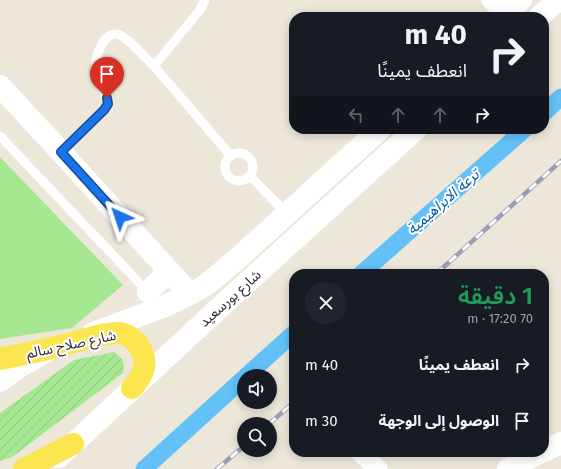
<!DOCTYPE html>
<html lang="ar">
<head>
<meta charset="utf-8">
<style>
  :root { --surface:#171b24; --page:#20242c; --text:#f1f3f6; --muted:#9ea1a6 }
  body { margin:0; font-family:"Fira Sans","Noto Sans Arabic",sans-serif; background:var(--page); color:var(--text); direction:rtl; height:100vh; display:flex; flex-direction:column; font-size:15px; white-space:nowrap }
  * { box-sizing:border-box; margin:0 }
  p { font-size:13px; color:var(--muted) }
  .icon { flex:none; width:22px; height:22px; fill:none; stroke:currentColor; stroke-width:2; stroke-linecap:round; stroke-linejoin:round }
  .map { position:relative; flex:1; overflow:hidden; direction:ltr }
  .details { position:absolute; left:289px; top:269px; width:260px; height:188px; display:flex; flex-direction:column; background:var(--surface); border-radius:16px; box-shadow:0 2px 10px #0003; direction:rtl }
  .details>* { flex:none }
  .top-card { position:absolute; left:289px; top:12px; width:260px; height:122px; border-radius:16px; box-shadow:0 2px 10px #0003; direction:rtl; background:#171b24; color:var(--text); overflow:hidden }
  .buttons { position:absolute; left:237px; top:369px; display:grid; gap:8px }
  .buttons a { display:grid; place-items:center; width:40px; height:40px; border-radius:50%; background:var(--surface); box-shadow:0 2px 10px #0003; font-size:20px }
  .pin { position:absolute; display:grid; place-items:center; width:34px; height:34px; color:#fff; margin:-41px -17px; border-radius:50% 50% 50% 0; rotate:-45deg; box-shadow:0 0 4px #0007 }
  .pin .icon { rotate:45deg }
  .me { position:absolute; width:44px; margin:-22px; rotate:318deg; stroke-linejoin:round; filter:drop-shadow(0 0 3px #0008) }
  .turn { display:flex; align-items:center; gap:14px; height:84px; padding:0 16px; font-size:18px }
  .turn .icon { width:52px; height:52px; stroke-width:2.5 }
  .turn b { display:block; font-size:28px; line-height:34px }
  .lanes { display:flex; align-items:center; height:38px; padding:0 16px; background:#0003; justify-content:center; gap:20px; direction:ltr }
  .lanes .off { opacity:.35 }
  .round { display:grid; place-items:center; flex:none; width:42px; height:42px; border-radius:21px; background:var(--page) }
  .overview { display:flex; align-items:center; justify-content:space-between; height:68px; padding:0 16px }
  h1 { font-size:24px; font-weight:600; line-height:30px; color:#1e9e55 }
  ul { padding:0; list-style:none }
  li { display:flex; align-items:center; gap:12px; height:56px; padding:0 16px }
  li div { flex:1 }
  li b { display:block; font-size:15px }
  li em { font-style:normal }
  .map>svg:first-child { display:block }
  .grass { fill:#a6e891 }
  .garden { fill:url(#garden-furrows) }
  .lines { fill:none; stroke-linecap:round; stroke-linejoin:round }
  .canal { stroke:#63c1f8; stroke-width:17 }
  .service { stroke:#fff; stroke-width:9 }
  .minor { stroke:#fff; stroke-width:19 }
  .tertiary { stroke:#fff; stroke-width:22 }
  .secondary { stroke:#fff; stroke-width:22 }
  .primary { stroke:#fce650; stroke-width:22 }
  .rail-casing { stroke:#9c9db6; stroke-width:4.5 }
  .rail { stroke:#fff; stroke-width:3; stroke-dasharray:9; stroke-linecap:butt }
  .route-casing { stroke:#114b97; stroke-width:10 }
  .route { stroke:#1a73e8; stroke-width:7 }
  .labels { text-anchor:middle; stroke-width:4; stroke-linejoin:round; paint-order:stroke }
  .street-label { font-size:14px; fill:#292929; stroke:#fff }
  .water-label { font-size:15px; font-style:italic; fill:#025ba5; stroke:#fff }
</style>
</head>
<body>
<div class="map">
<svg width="561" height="469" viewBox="0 0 561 469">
  <defs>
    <pattern id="garden-furrows" width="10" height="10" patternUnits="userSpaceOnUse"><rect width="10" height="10" fill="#a6e891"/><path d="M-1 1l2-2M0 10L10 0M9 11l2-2" fill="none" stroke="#8fc77d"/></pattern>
  </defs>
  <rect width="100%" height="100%" fill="#ede7da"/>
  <!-- grass -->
  <path class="grass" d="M 0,157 L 123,285 L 72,328 L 0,339 Z"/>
  <!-- garden -->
  <path class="garden" d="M 114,352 C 123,359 125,361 123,373 L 12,457 L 0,461 L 0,413 L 74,360 Z"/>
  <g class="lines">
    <!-- canal -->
    <path class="canal" d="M 544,113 L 561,97
      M 361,274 L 525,129
      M 246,376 L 294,333
      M 144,469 L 244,378"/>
    <!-- service -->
    <path class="service" d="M 205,0 L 200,10 L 154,66 L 231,156
      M 0,136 L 148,292
      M 61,152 L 104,110 L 108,104 C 107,94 99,86 96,76 C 94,66 96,55 101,46 C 104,40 109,33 117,34 C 127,36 146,59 154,66
      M225 167a14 14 0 1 1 28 0a14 14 0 1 1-28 0Z
      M 251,177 L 287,214"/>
    <!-- minor -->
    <path class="minor" d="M 491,0 L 506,14
      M 360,452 L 378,469"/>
    <!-- tertiary -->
    <path class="tertiary" d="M 0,86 L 61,152 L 190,294
      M 148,292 L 169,271
      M 544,451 L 561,443
      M 508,469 L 541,452"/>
    <!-- secondary -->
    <path class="secondary" d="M 502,17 L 521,0
      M 539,17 L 558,0
      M 93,333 L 163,307 L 190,294 L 206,285 L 236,260 L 380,129
      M 0,381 L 19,367 L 46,352
      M 59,457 L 218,309 L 416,129"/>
    <!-- primary -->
    <path class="primary" d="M 0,359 C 20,355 40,351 60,346 C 77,342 104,332 120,333 C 132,335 140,345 143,355 C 148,368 140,379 132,388
      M 24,469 L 73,444"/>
    <defs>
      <path id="rail" d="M 436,274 L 561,161
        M 269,424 L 294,402
        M 217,469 L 244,446"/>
    </defs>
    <!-- rail casing -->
    <use href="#rail" class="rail-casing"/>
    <!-- rail -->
    <use href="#rail" class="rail"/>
  </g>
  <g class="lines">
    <defs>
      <path id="route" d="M 107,98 L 108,104 L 104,110 L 61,152 L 120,217"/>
    </defs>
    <!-- route casing -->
    <use href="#route" class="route-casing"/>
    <!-- route -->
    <use href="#route" class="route"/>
  </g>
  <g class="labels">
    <!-- street labels -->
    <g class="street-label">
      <text transform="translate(230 298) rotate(-42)" y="5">شارع بورسعيد</text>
      <text transform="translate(71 344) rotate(-12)" y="5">شارع صلاح سالم</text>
    </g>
    <!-- water labels -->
    <g class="water-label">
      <text transform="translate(443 202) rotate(-41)" y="5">ترعة الابراهيمية</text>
    </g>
  </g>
</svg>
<div class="buttons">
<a><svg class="icon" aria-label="sound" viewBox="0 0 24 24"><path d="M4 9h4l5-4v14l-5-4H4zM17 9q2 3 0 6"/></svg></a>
<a><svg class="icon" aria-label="search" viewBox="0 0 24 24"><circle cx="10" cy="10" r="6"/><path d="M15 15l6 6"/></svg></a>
</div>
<div class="pin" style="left:107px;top:98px;background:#d93025"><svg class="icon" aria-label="arrive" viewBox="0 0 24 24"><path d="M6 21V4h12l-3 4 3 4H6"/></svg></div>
<svg class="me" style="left:120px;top:217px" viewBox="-20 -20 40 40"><path d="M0-17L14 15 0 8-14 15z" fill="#1a73e8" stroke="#fff" stroke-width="4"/></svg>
<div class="top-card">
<div class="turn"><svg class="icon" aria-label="right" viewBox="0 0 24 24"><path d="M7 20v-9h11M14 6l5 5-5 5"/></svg><div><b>40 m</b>انعطف يمينًا</div></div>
<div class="lanes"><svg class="icon off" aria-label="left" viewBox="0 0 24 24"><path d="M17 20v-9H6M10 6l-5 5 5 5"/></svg><svg class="icon off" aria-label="ahead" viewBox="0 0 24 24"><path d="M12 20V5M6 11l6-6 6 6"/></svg><svg class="icon off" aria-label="ahead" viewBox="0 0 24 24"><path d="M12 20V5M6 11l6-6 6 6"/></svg><svg class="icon" aria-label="right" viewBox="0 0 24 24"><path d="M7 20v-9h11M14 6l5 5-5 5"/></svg></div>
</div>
<section class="details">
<div class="overview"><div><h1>1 دقيقة</h1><p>70 m · 17:20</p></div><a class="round"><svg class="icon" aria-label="close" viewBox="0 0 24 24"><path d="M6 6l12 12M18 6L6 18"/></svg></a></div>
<ul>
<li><svg class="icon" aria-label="right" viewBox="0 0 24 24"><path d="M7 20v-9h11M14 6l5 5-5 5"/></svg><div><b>انعطف يمينًا</b></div><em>40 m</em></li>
<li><svg class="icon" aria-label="arrive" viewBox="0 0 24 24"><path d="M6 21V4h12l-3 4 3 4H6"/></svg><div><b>الوصول إلى الوجهة</b></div><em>30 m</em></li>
</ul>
</section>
</div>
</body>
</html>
